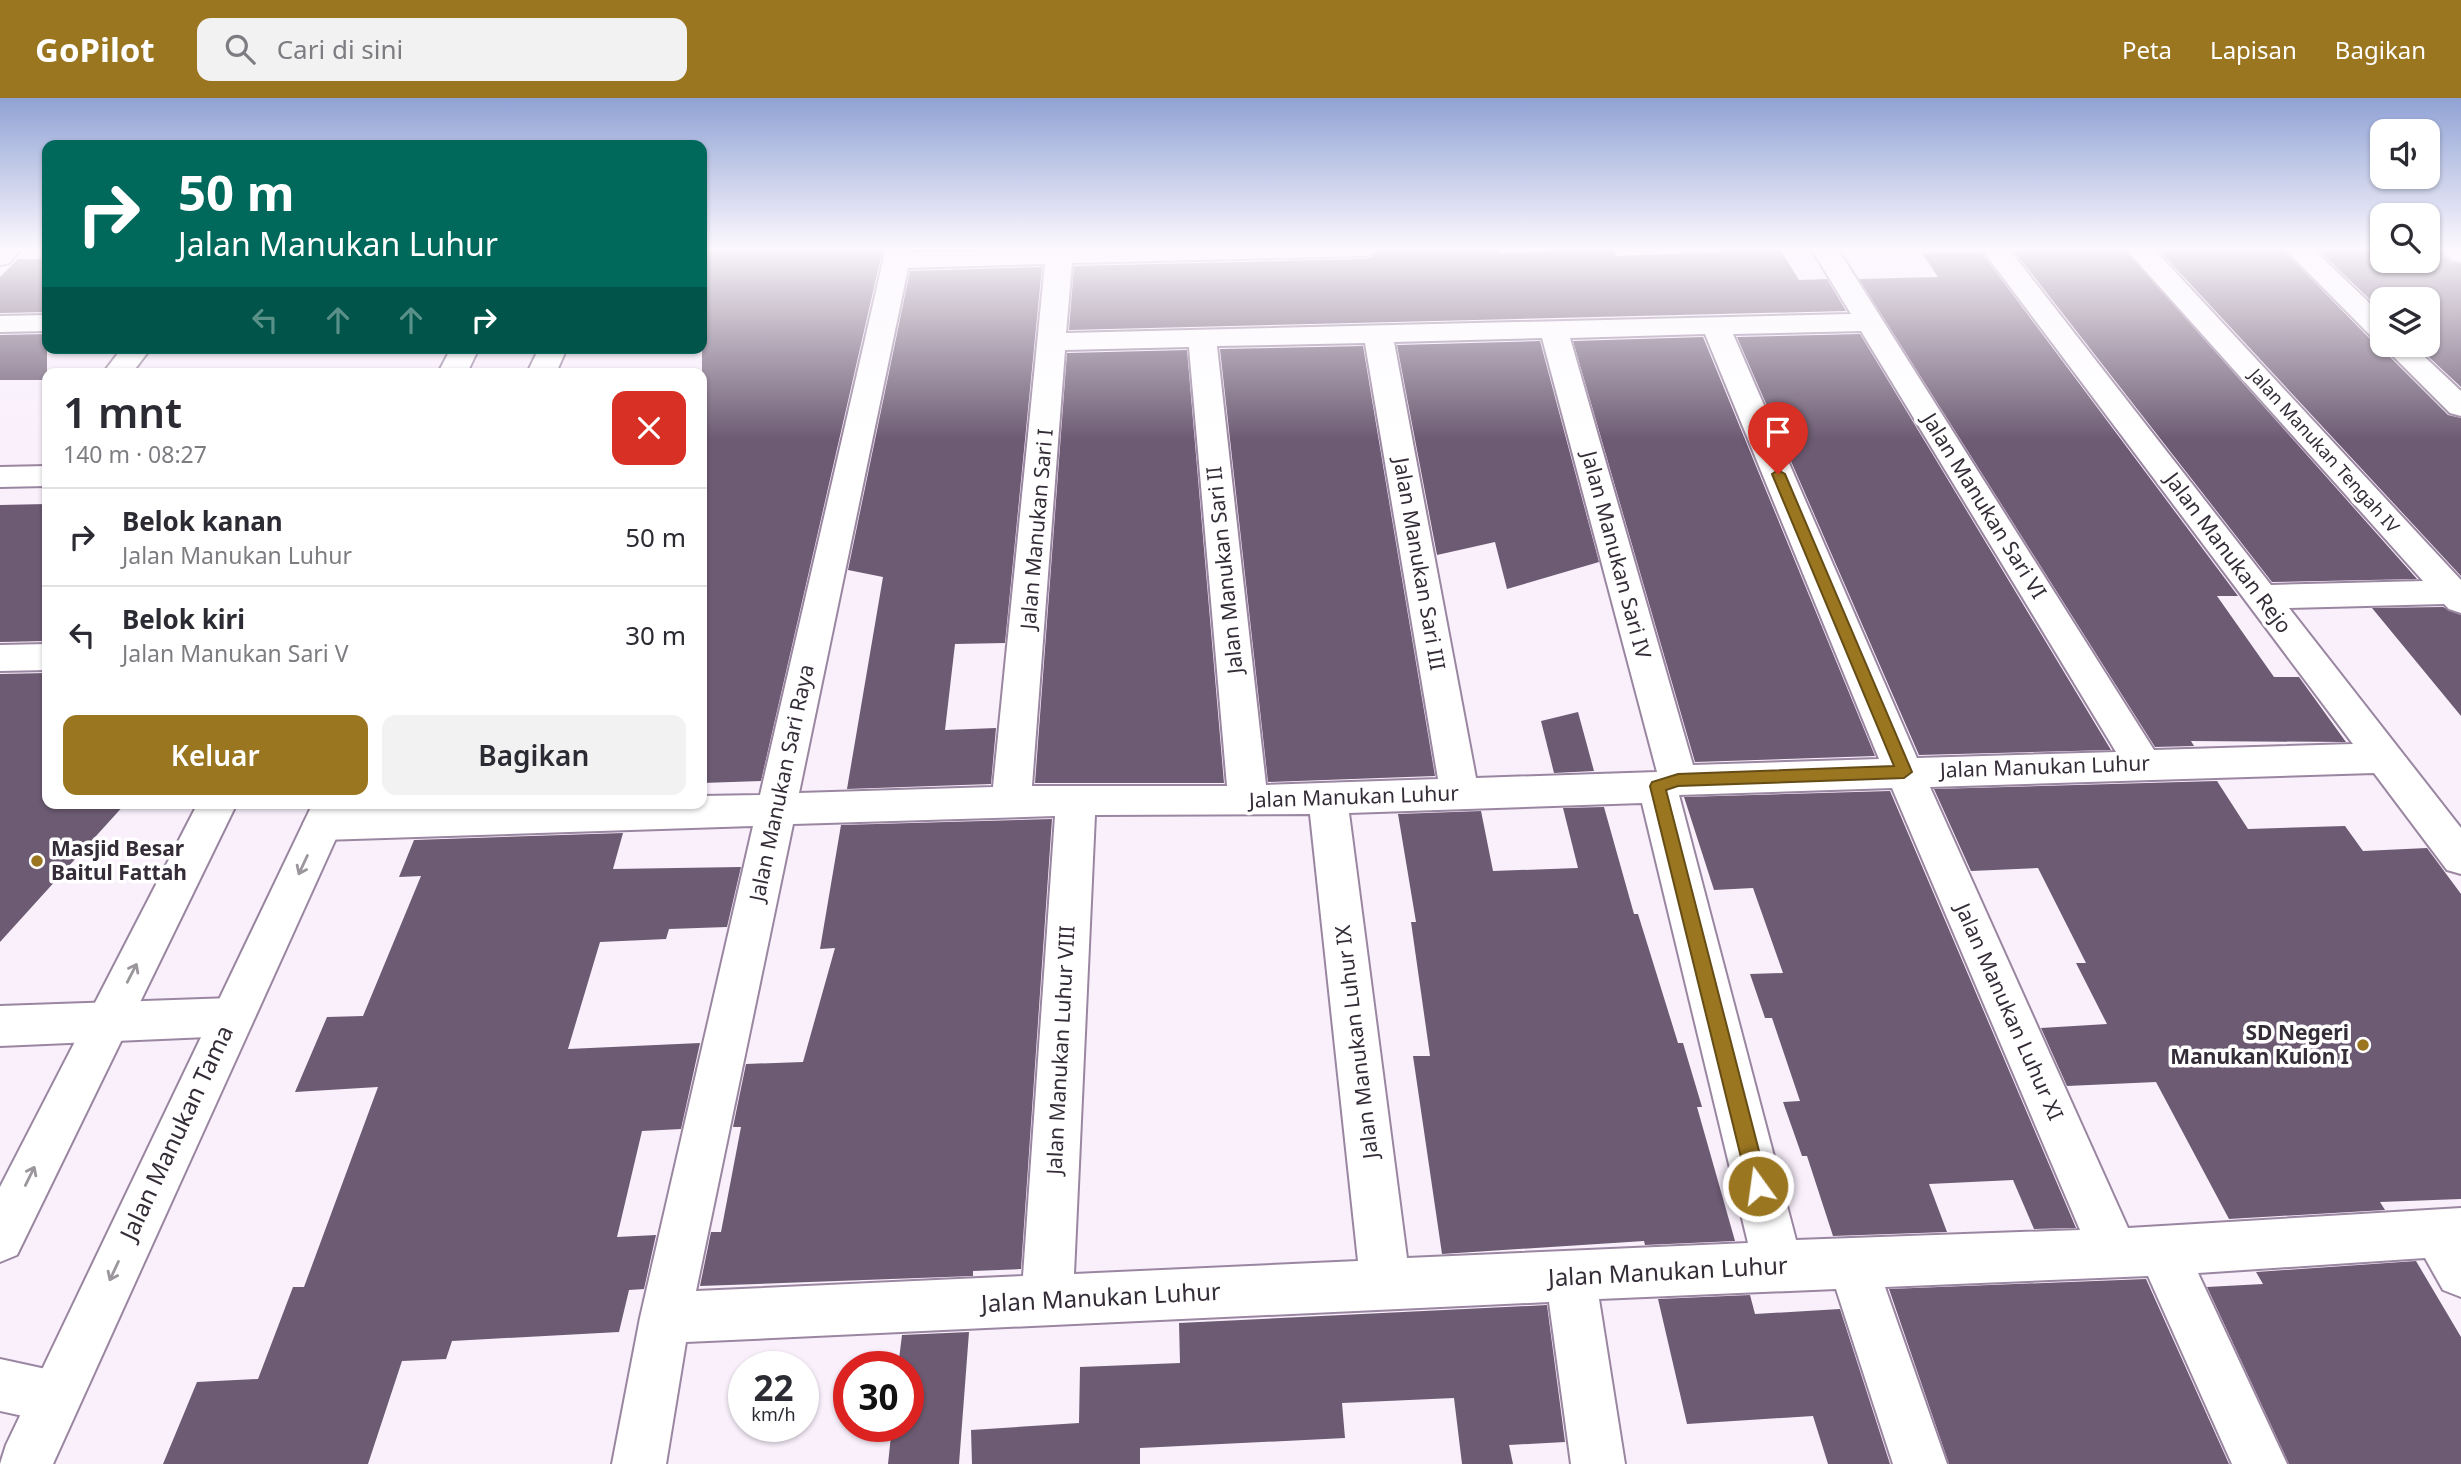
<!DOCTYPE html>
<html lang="id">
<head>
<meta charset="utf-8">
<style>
  :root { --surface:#fff; --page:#f2f2f3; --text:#2b2b33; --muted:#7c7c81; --line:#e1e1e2; --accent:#9b7621 }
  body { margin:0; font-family:"Noto Sans",sans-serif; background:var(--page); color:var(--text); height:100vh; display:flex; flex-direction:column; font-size:26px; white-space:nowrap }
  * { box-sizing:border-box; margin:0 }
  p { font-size:23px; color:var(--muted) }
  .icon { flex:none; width:38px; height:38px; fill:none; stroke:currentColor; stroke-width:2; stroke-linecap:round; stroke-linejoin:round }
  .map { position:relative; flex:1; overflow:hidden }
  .details { position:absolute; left:42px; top:270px; width:665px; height:441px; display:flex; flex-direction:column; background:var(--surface); border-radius:14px; box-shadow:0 2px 5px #0004 }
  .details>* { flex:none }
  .hud { position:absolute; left:42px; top:42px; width:665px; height:214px; border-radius:14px; box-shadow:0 2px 5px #0004; background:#00695c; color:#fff; overflow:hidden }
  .tools { position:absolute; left:2370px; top:21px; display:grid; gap:14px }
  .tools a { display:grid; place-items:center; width:70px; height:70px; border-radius:14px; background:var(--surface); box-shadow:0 2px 5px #0004; font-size:35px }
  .speed { position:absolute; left:728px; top:1253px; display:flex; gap:14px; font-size:35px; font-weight:700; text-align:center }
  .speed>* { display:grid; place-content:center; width:91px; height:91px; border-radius:50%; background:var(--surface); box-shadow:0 2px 5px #0004; line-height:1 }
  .speed small { font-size:18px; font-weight:400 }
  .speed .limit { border:10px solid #d22; background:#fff; color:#111 }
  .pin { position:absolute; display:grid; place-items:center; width:60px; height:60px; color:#fff; margin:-72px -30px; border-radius:50% 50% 50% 0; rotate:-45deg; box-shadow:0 0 7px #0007 }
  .pin .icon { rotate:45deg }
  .me { position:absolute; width:77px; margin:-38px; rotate:346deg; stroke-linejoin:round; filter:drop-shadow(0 0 5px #0008) }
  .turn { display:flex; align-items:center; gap:24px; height:147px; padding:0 21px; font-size:32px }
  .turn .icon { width:91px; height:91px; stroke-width:2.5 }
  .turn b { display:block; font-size:49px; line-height:60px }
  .lanes { display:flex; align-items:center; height:66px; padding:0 21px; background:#0003; justify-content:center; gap:35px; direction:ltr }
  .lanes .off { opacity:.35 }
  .round { display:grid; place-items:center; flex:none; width:74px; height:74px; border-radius:14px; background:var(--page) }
  .headline { display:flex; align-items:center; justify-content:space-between; height:119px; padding:0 21px }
  h1 { font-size:42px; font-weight:600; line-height:52px }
  .primary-button { display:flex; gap:14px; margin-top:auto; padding:14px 21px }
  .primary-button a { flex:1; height:80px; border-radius:14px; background:var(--accent); color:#fff; font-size:28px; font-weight:600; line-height:80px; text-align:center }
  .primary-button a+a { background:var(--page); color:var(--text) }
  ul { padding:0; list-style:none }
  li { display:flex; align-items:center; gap:21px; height:98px; padding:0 21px; border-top:2px solid var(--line) }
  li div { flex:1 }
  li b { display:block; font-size:26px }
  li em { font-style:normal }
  header { display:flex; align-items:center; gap:42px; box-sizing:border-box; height:98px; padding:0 35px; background:var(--accent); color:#fff }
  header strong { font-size:33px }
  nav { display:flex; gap:38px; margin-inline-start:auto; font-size:24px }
  .search { width:490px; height:63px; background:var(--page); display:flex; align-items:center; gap:18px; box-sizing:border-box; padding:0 24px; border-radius:14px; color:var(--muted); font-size:26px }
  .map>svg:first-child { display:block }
  .building { fill:#6d5b73 }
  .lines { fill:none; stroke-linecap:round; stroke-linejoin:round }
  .street-casing { stroke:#9a86a0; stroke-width:4 }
  .secondary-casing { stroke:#9a86a0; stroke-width:4 }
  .street { fill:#fff; fill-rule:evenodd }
  .secondary { fill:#fff; fill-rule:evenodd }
  .oneway { stroke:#9a969b }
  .route { fill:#9b7621; stroke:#654d15; stroke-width:2 }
  .poi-dot { fill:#9b7621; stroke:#fff; stroke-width:2.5 }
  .labels { text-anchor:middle; stroke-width:7; stroke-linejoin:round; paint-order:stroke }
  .far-street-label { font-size:18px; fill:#342c37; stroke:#fff }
  .street-label { font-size:21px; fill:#342c37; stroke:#fff }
  .poi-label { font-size:21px; font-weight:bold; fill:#342c37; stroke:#fff; text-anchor:start }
  .near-street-label { font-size:24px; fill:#342c37; stroke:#fff }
</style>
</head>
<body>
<header>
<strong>GoPilot</strong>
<div class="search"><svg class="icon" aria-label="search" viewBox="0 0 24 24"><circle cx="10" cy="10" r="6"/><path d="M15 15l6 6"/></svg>Cari di sini</div>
<nav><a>Peta</a><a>Lapisan</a><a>Bagikan</a></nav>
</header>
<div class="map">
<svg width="2461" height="1366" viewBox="0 0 2461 1366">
  <rect width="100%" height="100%" fill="#f9f0fc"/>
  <!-- building -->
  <path class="building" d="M 702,150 L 883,150 L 761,683 L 702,685 Z
    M 1378,150 L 1498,150 L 1498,155 L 1613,151 L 1616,158 L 1723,154 L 1721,150 L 1779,150 L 1799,182 L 1827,181 L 1846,213 L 1069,232 L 1074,168 L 1363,161 L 1373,159 Z
    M 2023,150 L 2123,150 L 2417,481 L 2272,484 L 2014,153 L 2025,153 Z
    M 2157,150 L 2281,150 L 2370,241 L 2382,244 L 2380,249 L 2448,317 L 2461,320 L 2461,478 Z
    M 2316,150 L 2382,150 L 2382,163 L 2427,163 L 2427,150 L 2439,150 L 2450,164 L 2461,166 L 2461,289 L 2416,247 L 2427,247 L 2427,201 L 2382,201 L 2382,213 Z
    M 1981,154 L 2238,498 L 2217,498 L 2274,579 L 2299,579 L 2346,644 L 2191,643 L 2194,648 L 2155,649 L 1859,181 L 1938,179 L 1922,155 Z
    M 18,161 L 47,161 L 47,214 L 0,215 L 0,179 Z
    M 1042,169 L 1005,545 L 955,546 L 945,632 L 996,630 L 991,686 L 847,691 L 883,479 L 848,472 L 910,173 Z
    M 47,236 L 47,282 L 0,282 L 0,237 Z
    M 1860,236 L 2111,652 L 1919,657 L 1737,239 Z
    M 1703,239 L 1875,658 L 1695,664 L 1573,243 Z
    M 1540,243 L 1599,464 L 1507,491 L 1495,444 L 1437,457 L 1397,247 Z
    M 1363,248 L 1435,678 L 1268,684 L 1220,251 Z
    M 1187,252 L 1224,685 L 1035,685 L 1067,255 Z
    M 47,406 L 47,543 L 0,544 L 0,407 Z
    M 2443,509 L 2461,517 L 2461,618 L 2372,510 Z
    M 47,575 L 47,705 L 126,705 L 0,844 L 0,576 Z
    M 1578,614 L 1594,673 L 1554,675 L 1541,623 Z
    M 2217,683 L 2248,731 L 2345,728 L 2363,753 L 2427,750 L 2461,796 L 2461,1101 L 2380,1104 L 2385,1112 L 2229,1121 L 2156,984 L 2067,988 L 2041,930 L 2107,926 L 2076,865 L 2086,865 L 2038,770 L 1971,773 L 1934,691 Z
    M 1890,693 L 2076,1130 L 2034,1131 L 2013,1082 L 1929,1086 L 1947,1134 L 1833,1138 L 1807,1058 L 1802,1058 L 1783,1004 L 1800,1003 L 1772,920 L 1765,920 L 1750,876 L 1783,875 L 1753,790 L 1714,792 L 1684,699 Z
    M 1604,709 L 1634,816 L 1638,816 L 1678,945 L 1683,945 L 1702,1009 L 1697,1009 L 1735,1143 L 1645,1147 L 1644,1143 L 1442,1156 L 1413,958 L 1430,958 L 1411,824 L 1416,824 L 1398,716 L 1481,713 L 1493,773 L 1578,770 L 1563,710 Z
    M 1052,721 L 1021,1171 L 973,1173 L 973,1178 L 700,1188 L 711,1134 L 721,1134 L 741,1029 L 733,1029 L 746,966 L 803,964 L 835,850 L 820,851 L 841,727 Z
    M 623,735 L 613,771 L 741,769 L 727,829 L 669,831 L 666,841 L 600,844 L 568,951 L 700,945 L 681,1031 L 642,1033 L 617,1139 L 656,1137 L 644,1191 L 629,1192 L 619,1234 L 452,1243 L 446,1261 L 402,1263 L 368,1366 L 163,1366 L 197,1284 L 258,1281 L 293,1189 L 304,1189 L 378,989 L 295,994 L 327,919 L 363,918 L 421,778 L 399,779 L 414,742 Z
    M 2416,1163 L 2461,1239 L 2461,1366 L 2289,1366 L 2207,1189 L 2263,1186 L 2256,1174 Z
    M 2146,1181 L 2229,1366 L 1949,1366 L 1889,1191 Z
    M 1750,1197 L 1755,1216 L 1840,1211 L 1890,1366 L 1828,1366 L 1813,1318 L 1687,1326 L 1658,1201 Z
    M 1547,1207 L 1565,1344 L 1509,1347 L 1513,1366 L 1462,1366 L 1454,1300 L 1342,1305 L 1345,1340 L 1140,1350 L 1140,1366 L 972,1366 L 971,1332 L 1079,1325 L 1080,1269 L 1180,1265 L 1179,1225 Z
    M 969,1234 L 959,1366 L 888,1366 L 892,1328 L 908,1328 L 908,1269 L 898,1269 L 902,1237 Z"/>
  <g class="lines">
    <defs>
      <path id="street" d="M 0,150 L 22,150 L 9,165 L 0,167 Z
        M 886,150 L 912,150 L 911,154 L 1376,150 L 1372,156 L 1363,158 L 1072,165 L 1066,235 L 1851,216 L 1811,150 L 1837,150 L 2154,652 L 2353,646 L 1981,150 L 2008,150 L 2271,487 L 2423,483 L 2125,150 L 2153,150 L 2461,482 L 2461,515 L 2449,511 L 2444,506 L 2289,510 L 2461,730 L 2461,776 L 2447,772 L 2374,675 L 1930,689 L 2128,1130 L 2461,1110 L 2461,1199 L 2443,1192 L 2425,1160 L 2198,1175 L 2287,1366 L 2232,1366 L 2148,1178 L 1885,1189 L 1947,1366 L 1893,1366 L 1836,1191 L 1599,1201 L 1625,1366 L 1571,1366 L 1549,1204 L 686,1244 L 666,1366 L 612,1366 L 640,1220 L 753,728 L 323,742 L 309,737 L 303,726 L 309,715 L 323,710 L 483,705 L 702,705 L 702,698 L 760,697 ZM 1045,166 L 993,689 L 799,695 L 908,170 ZM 1861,233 L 2116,654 L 1917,660 L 1733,236 ZM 1705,236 L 1879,661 L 1693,667 L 1570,240 ZM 1542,240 L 1657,674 L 1476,680 L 1394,244 ZM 1365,245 L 1438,681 L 1266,687 L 1217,248 ZM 1189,249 L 1227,688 L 1032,688 L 1065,252 ZM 1892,690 L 2080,1132 L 1796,1142 L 1679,697 ZM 1642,705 L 1748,1145 L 1407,1160 L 1349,715 ZM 1310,716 L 1358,1163 L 1074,1176 L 1095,717 ZM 1055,718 L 1023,1178 L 696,1193 L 793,726 Z
        M 2284,150 L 2312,150 L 2382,217 L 2382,241 L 2372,239 Z
        M 2441,150 L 2461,150 L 2461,164 L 2452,162 Z
        M 47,217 L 47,233 L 0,234 L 0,218 Z
        M 2382,247 L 2412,247 L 2461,293 L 2461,318 L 2450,315 Z
        M 122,250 L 151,250 L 132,275 L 103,275 Z
        M 47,368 L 47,388 L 0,389 L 0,369 Z
        M 47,546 L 47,572 L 0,573 L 0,547 Z
        M 231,900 L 247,905 L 253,919 L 247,933 L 231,938 L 0,948 L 0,908 Z
        M 0,1261 L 55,1273 L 74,1280 L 81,1299 L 74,1318 L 55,1325 L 0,1313 Z"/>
      <path id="secondary" d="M 451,250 L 479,250 L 467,275 L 438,275 Z
        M 539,250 L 567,250 L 556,275 L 527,275 Z
        M 198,705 L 237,705 L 17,1157 L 0,1164 L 0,1089 Z
        M 313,705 L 352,705 L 53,1366 L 0,1366 L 6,1347 Z"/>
    </defs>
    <!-- street casing -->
    <use href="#street" class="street-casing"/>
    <!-- secondary casing -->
    <use href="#secondary" class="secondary-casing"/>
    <!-- street -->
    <use href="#street" class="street"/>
    <!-- secondary -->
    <use href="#secondary" class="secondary"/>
  </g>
  <!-- one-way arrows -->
  <defs><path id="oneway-shaft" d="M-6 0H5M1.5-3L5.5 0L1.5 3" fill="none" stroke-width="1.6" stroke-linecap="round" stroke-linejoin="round" transform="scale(1.75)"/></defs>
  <g class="oneway">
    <use href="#oneway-shaft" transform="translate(303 767) rotate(115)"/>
    <use href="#oneway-shaft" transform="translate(132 875) rotate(-63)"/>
    <use href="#oneway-shaft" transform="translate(30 1078) rotate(-64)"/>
    <use href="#oneway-shaft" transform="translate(114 1173) rotate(115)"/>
  </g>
  <!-- sky -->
  <linearGradient id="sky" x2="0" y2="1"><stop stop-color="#90a2d5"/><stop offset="0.44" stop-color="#fcf8fe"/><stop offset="1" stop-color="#fcf8fe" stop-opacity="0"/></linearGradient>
  <rect width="2461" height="342" fill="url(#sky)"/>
  <!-- route -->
  <path class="route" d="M 1778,372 L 1785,376 L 1912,674 L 1904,680 L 1678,688 L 1666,692 L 1768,1088 L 1765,1095 L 1758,1097 L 1751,1095 L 1748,1088 L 1650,688 L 1652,684 L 1678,676 L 1894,668 L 1772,376 Z"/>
  <!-- markers -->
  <g class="poi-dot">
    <circle cx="37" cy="763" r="7"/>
    <circle cx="2363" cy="947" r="7"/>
  </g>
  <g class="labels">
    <!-- far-street labels -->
    <g class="far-street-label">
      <text transform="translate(2324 353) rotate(48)" y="6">Jalan Manukan Tengah IV</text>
    </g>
    <!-- street labels -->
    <g class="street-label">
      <text transform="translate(1984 408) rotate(58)" y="7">Jalan Manukan Sari VI</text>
      <text transform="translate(1037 431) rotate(-85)" y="7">Jalan Manukan Sari I</text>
      <text transform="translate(2228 455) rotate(53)" y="7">Jalan Manukan Rejo</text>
      <text transform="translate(1616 457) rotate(75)" y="7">Jalan Manukan Sari IV</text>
      <text transform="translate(1419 466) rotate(80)" y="7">Jalan Manukan Sari III</text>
      <text transform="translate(1225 472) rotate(-96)" y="7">Jalan Manukan Sari II</text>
      <text transform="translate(2045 669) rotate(-2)" y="7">Jalan Manukan Luhur</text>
      <text transform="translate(782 685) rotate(-78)" y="7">Jalan Manukan Sari Raya</text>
      <text transform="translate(1354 699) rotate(-2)" y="7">Jalan Manukan Luhur</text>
      <text transform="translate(2009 914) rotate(66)" y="7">Jalan Manukan Luhur XI</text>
      <text transform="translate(1357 944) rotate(-97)" y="7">Jalan Manukan Luhur IX</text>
      <text transform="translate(1061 952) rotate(-87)" y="7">Jalan Manukan Luhur VIII</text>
    </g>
    <!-- poi labels -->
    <g class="poi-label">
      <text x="51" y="758">Masjid Besar<tspan x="51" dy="24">Baitul Fattah</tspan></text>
      <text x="2349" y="942" text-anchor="end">SD Negeri<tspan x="2349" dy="24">Manukan Kulon I</tspan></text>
    </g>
    <!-- near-street labels -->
    <g class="near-street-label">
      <text transform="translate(177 1035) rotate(-65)" y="8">Jalan Manukan Tama</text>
      <text transform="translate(1668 1174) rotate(-3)" y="8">Jalan Manukan Luhur</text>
      <text transform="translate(1101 1200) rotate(-3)" y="8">Jalan Manukan Luhur</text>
    </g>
  </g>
</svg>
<div class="tools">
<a><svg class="icon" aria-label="sound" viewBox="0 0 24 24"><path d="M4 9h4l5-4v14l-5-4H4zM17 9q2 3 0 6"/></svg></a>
<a><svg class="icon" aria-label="search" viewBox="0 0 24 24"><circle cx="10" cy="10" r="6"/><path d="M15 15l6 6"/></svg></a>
<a><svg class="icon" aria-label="layers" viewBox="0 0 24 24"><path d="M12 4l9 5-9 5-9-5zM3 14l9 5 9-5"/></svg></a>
</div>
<div class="speed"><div>22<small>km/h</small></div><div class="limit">30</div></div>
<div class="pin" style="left:1778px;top:376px;background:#d93025"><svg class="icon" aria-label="arrive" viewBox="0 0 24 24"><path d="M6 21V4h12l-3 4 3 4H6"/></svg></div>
<svg class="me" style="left:1758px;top:1088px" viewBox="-20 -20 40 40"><circle r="17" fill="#9b7621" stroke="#fff" stroke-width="3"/><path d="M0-11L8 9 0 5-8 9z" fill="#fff"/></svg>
<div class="hud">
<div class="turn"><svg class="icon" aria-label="right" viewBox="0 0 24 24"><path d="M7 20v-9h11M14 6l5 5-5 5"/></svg><div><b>50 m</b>Jalan Manukan Luhur</div></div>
<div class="lanes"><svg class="icon off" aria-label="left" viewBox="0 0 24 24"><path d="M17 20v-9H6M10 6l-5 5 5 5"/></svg><svg class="icon off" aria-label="ahead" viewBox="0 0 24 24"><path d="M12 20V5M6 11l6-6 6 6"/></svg><svg class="icon off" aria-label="ahead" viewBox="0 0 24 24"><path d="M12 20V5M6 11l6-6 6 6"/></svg><svg class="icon" aria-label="right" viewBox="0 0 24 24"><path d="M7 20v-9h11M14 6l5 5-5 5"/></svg></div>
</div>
<section class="details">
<div class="headline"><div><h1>1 mnt</h1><p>140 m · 08:27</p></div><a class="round" style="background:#d93025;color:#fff"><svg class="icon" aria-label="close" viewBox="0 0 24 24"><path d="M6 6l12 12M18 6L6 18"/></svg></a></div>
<ul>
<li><svg class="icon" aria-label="right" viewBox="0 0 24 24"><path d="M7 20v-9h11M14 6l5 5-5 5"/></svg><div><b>Belok kanan</b><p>Jalan Manukan Luhur</p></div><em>50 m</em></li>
<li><svg class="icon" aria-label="left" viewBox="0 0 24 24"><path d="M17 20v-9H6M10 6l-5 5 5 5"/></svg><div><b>Belok kiri</b><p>Jalan Manukan Sari V</p></div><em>30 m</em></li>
</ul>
<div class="primary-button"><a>Keluar</a><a>Bagikan</a></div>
</section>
</div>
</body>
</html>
